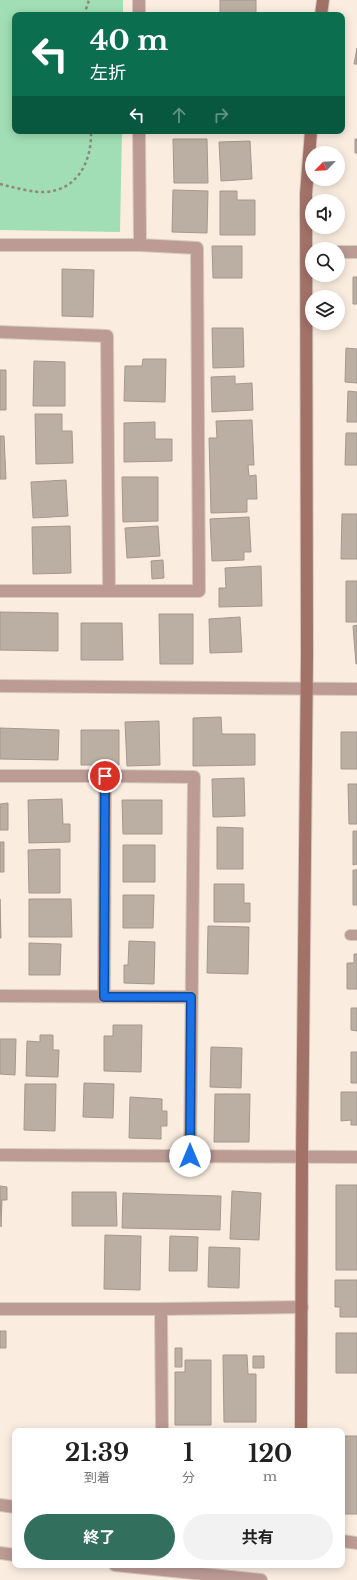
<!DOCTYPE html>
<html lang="ja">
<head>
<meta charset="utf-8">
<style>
  :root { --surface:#fff; --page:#f2f2f2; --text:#222; --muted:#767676; --accent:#32705d }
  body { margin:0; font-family:"Libre Baskerville","Noto Sans JP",serif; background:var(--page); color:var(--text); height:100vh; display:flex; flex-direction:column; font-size:15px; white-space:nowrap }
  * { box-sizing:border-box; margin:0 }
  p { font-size:13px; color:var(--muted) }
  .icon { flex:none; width:22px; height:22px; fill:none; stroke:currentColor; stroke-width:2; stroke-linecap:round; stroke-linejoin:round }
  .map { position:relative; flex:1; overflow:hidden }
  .sheet { position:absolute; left:12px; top:1428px; width:333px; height:140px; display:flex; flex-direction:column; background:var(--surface); border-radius:8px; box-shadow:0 2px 10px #0003 }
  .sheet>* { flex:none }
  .banner { position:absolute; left:12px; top:12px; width:333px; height:122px; border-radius:8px; box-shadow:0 2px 10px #0003; background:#0b6e4f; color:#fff; overflow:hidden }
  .needle { width:26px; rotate:245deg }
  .tools { position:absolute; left:305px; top:146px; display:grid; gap:8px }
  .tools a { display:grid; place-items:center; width:40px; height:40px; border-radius:50%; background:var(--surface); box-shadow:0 2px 10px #0003; font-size:20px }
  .pin { position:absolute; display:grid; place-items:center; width:34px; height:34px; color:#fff; margin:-17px; border:2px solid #fff; border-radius:50%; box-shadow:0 1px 4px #0007 }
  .me { position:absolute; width:44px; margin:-22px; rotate:0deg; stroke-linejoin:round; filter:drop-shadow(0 0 3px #0008) }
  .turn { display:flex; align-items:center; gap:14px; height:84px; padding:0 12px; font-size:18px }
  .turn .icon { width:52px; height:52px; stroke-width:2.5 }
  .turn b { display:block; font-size:28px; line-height:34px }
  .lanes { display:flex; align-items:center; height:38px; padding:0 12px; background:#0003; justify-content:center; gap:20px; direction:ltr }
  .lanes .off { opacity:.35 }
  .eta { display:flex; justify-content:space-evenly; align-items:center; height:68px; text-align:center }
  .eta b { font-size:24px; font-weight:700; line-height:28px }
  .cta { display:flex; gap:8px; margin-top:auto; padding:8px 12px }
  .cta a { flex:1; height:46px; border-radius:24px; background:var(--accent); color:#fff; font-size:16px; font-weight:700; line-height:46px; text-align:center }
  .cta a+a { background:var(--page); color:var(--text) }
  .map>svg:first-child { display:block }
  .green { fill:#a1deb5 }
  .building { fill:#bbafa3; stroke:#a4988c }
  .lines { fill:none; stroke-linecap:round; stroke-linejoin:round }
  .lane-casing { stroke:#d5cabe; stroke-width:12 }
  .street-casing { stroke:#d5cabe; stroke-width:14 }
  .secondary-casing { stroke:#d5cabe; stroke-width:14 }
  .path { stroke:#8f877e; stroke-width:2.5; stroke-dasharray:3 3; stroke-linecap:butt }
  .lane { stroke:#bc9b94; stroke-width:10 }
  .street { stroke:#bc9b94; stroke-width:12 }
  .secondary { stroke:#a27268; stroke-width:12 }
  .route-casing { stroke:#114b97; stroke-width:10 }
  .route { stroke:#1a73e8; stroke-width:7 }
</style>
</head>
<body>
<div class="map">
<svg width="357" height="1580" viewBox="0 0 357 1580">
  <rect width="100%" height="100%" fill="#faede0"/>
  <!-- green -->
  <path class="green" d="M 0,0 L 123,0 L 123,15 L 15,15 L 15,131 L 122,131 L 120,232 L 0,230 Z"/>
  <!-- building -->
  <path class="building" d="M 220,0 L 256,0 L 256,15 L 220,15 Z
    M 357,48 L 357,64 L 354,64 Z
    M 173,139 L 207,139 L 208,183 L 174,183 Z
    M 355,139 L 357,139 L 357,153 L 355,153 Z
    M 250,141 L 252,179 L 221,181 L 219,142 Z
    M 173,190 L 208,191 L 207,233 L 172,232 Z
    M 220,191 L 237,191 L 237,200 L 255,200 L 255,235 L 220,235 Z
    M 212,246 L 242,246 L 242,278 L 213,278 Z
    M 62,269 L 94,270 L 93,317 L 62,316 Z
    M 353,277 L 357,277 L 357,304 L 353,304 Z
    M 212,328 L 243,328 L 244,367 L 213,368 Z
    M 346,348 L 357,349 L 357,383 L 345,382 Z
    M 143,359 L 166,359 L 165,402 L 124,401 L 125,366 L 142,366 Z
    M 34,361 L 65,362 L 65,406 L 33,406 Z
    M 0,370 L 6,370 L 6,410 L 0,410 Z
    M 235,376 L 235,384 L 252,383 L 253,410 L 212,412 L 211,377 Z
    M 348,391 L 357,392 L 357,422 L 347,422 Z
    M 35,414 L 62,414 L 62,431 L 72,431 L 73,463 L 36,464 Z
    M 252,420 L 254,465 L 248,465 L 249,476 L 256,475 L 257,499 L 247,499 L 247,512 L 211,513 L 209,438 L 217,438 L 216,421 Z
    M 155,422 L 155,439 L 172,439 L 172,461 L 124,462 L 124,423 Z
    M 346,433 L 357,433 L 357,465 L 345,465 Z
    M 0,436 L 4,436 L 6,479 L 0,479 Z
    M 122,477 L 158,477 L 158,521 L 123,522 Z
    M 66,480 L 68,516 L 33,518 L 31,482 Z
    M 342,514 L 357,514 L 357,559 L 341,559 Z
    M 249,517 L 251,552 L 244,552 L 244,560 L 212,561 L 210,519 Z
    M 70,526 L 71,573 L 33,574 L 32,527 Z
    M 158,526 L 160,556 L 127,558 L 125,528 Z
    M 163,560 L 164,578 L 152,579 L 151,561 Z
    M 261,566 L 262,606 L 219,607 L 219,588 L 226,588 L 225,568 Z
    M 346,581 L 357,581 L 357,622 L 346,622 Z
    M 0,612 L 58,613 L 58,651 L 0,650 Z
    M 159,614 L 193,614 L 193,664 L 160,664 Z
    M 240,617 L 242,652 L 210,653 L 209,619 Z
    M 81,623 L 122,623 L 123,660 L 81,660 Z
    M 357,625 L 357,664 L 356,664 L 353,626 Z
    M 221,717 L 222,734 L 255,734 L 255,765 L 193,766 L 193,718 Z
    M 159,721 L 160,765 L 127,766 L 125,722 Z
    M 0,728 L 59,730 L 58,760 L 0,759 Z
    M 81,730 L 119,730 L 119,765 L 81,765 Z
    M 341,732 L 357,732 L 357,769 L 341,769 Z
    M 244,778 L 245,816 L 213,817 L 212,779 Z
    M 348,784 L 357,784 L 357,824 L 349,824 Z
    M 62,799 L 63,824 L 70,824 L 70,842 L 29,843 L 28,800 Z
    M 122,800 L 162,800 L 162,834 L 123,834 Z
    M 8,803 L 8,830 L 0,830 L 0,804 Z
    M 217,827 L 243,828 L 243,869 L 217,869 Z
    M 353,831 L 357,831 L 357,864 L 353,865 Z
    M 0,842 L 4,842 L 4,872 L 0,872 Z
    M 123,845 L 155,845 L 155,882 L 123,882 Z
    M 60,849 L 60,893 L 29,893 L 28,850 Z
    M 353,870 L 357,870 L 357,905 L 353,905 Z
    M 214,884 L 244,884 L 244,903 L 250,903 L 250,922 L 214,922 Z
    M 123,895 L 154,895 L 153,928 L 123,928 Z
    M 0,899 L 1,938 L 0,938 Z
    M 29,899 L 71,899 L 72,937 L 29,937 Z
    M 208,926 L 249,927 L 248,974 L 207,973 Z
    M 129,941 L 155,942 L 154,984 L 124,983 L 124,965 L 128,965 Z
    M 29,943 L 61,944 L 60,975 L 29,975 Z
    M 354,954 L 357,954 L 357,989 L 347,989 L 347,963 L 354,963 Z
    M 351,1008 L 357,1008 L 357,1031 L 351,1030 Z
    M 113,1025 L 142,1025 L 141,1072 L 104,1071 L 104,1036 L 113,1036 Z
    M 40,1035 L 53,1035 L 53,1050 L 59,1050 L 58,1077 L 26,1076 L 27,1041 L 40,1042 Z
    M 0,1039 L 16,1039 L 15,1075 L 0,1074 Z
    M 211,1047 L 242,1048 L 241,1088 L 210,1087 Z
    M 351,1052 L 357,1052 L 357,1083 L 351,1083 Z
    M 84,1083 L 114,1084 L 113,1118 L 83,1117 Z
    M 25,1084 L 56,1084 L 55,1131 L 24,1130 Z
    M 341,1092 L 357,1092 L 357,1125 L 351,1125 L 351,1120 L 341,1121 Z
    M 215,1094 L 250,1094 L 249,1142 L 214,1142 Z
    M 130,1097 L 162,1099 L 162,1111 L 167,1111 L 167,1126 L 161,1126 L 161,1139 L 129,1138 Z
    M 336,1185 L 357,1185 L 357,1270 L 336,1270 Z
    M 0,1186 L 7,1187 L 7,1200 L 2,1200 L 1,1227 Z
    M 232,1191 L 261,1193 L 259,1240 L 230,1239 Z
    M 72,1192 L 116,1192 L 117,1226 L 72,1226 Z
    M 123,1193 L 221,1196 L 220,1230 L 122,1228 Z
    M 105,1235 L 141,1236 L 140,1290 L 104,1289 Z
    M 170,1236 L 198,1237 L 197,1271 L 169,1271 Z
    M 209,1247 L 240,1248 L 239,1288 L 208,1287 Z
    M 335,1280 L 357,1280 L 357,1317 L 340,1317 L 340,1307 L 335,1307 Z
    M 0,1331 L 6,1331 L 6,1348 L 0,1348 Z
    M 336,1333 L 357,1333 L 357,1373 L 336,1373 Z
    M 175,1348 L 182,1348 L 182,1367 L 175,1367 Z
    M 223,1355 L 247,1355 L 248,1374 L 256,1374 L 256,1422 L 224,1422 Z
    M 253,1356 L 264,1356 L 264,1368 L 253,1368 Z
    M 185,1360 L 211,1360 L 211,1425 L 175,1425 L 175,1372 L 185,1372 Z
    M 175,1429 L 206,1430 L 206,1431 L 175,1431 Z
    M 342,1436 L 357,1436 L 357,1514 L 342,1514 Z"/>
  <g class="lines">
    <defs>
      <path id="lane" d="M 350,935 L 357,935"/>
      <path id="street" d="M 139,0 L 139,15
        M 139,131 L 140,245
        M 0,245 L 140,245 L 197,248 L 199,591 L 0,591
        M 338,252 L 357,252
        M 0,332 L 107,336 L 109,591
        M 0,686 L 357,689
        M 0,776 L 105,776
        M 0,996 L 191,997
        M 104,997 L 105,776 L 194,777 L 190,1156
        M 0,1155 L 357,1157
        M 0,1309 L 161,1309 L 302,1307
        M 161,1309 L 162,1431
        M 0,1505 L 15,1507
        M 342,1541 L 357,1543
        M 0,1553 L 15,1555
        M 115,1565 L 261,1580"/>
      <path id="secondary" d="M 321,15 L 323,0
        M 301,1431 L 302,1156 L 307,654 L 306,194 L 311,131"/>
    </defs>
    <!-- lane casing -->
    <use href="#lane" class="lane-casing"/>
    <!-- street casing -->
    <use href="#street" class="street-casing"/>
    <!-- secondary casing -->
    <use href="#secondary" class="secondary-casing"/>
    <!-- path -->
    <path class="path" d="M 84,15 L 89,0
      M 0,184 C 12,187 34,193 45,192 C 78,190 92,161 91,131"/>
    <!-- lane -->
    <use href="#lane" class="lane"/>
    <!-- street -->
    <use href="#street" class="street"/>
    <!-- secondary -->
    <use href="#secondary" class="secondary"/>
  </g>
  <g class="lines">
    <defs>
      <path id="route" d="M 105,776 L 104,997 L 191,997 L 190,1156"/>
    </defs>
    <!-- route casing -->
    <use href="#route" class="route-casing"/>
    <!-- route -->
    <use href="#route" class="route"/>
  </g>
</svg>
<div class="tools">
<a><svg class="needle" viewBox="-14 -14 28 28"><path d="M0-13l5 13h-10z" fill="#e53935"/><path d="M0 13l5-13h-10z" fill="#767676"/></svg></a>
<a><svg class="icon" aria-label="sound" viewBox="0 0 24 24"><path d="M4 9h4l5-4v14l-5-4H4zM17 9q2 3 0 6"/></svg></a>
<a><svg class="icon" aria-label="search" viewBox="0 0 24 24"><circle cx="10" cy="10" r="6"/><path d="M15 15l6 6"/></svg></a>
<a><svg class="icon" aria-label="layers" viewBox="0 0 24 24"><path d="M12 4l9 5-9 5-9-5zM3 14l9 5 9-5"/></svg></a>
</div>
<div class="pin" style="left:105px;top:776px;background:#d93025"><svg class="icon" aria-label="arrive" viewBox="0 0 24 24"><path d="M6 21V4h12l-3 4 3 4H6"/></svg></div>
<svg class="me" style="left:190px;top:1156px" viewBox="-20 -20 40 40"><circle r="19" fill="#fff"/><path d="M0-13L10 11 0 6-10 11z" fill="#1a73e8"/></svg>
<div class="banner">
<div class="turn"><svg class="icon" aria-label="left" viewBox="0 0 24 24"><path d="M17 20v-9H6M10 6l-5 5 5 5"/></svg><div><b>40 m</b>左折</div></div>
<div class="lanes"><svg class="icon" aria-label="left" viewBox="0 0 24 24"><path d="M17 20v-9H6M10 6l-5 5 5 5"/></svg><svg class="icon off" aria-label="ahead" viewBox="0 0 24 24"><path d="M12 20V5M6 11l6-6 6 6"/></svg><svg class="icon off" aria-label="right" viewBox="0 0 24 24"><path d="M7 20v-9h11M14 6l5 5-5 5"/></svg></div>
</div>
<section class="sheet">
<div class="eta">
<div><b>21:39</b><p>到着</p></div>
<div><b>1</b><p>分</p></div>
<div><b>120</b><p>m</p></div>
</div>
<div class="cta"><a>終了</a><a>共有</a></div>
</section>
</div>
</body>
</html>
